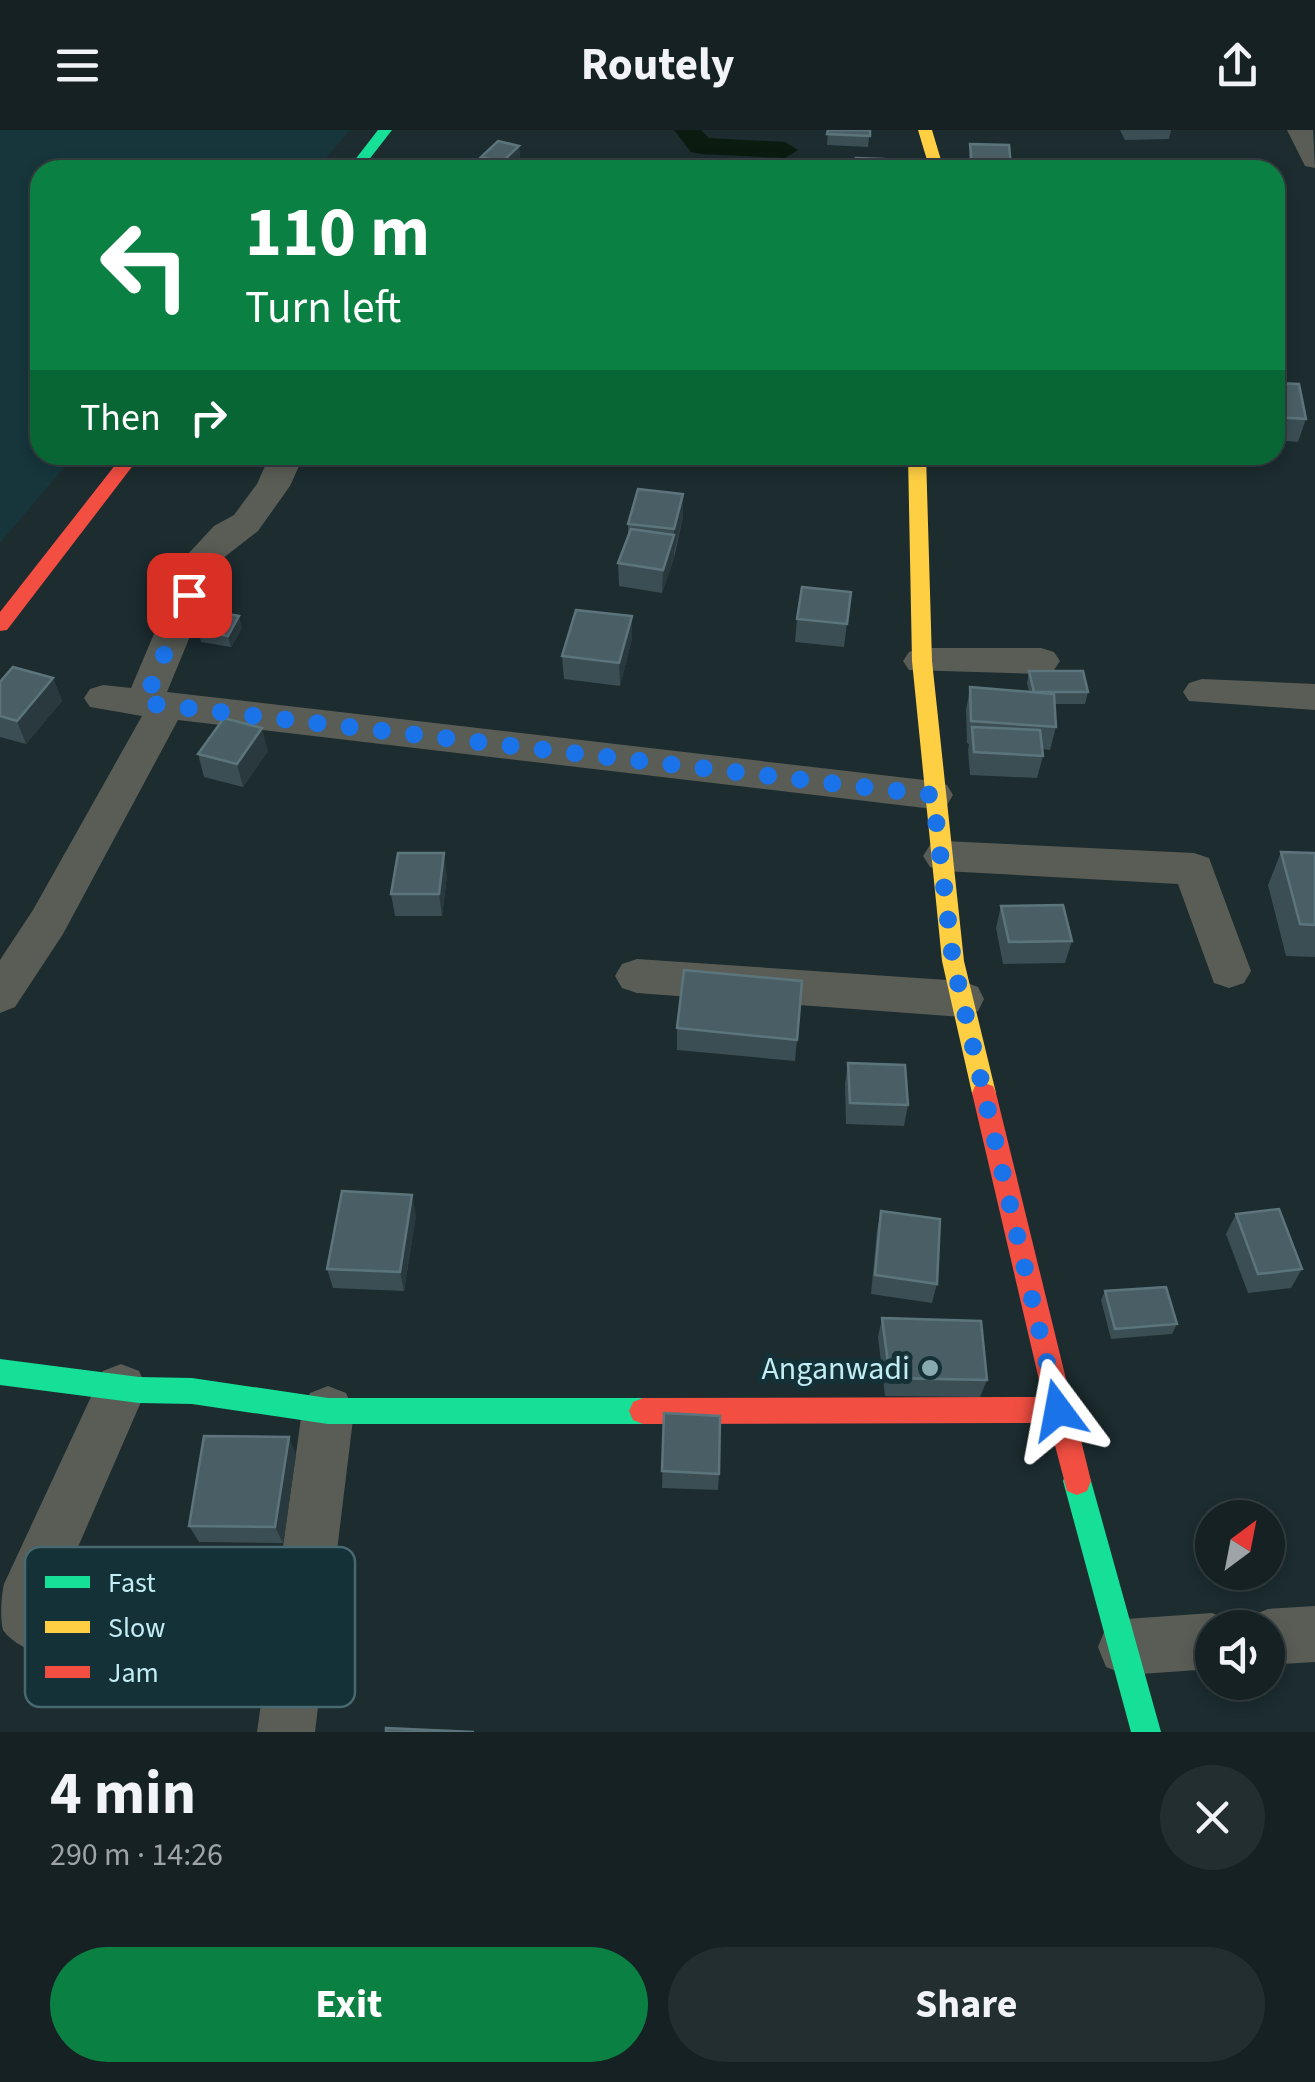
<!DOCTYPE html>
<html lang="en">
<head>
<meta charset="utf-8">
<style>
  :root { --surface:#152123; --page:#222e30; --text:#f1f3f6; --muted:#9da3a6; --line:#343e41; --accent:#0b8043 }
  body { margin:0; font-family:"Source Sans 3",sans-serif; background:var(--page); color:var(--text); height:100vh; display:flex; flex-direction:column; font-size:38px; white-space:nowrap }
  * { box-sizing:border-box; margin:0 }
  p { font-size:32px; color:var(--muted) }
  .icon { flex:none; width:55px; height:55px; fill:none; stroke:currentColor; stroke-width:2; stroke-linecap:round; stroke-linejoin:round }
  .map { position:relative; height:1602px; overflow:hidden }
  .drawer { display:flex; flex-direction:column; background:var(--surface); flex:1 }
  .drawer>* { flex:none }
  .top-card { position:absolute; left:30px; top:30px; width:1255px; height:305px; border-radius:30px; box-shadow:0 5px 15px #0003,0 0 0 2px var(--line); background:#0b8043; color:#fff; overflow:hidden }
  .needle { width:65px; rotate:32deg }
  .buttons { position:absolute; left:1195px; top:1370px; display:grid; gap:20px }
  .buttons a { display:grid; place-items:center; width:90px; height:90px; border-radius:50%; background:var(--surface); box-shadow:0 5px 15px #0003,0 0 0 2px var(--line); font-size:50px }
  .pin { position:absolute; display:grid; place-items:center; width:85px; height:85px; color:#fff; margin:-42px; border-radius:20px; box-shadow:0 5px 15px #0006 }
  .me { position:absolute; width:110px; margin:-55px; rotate:347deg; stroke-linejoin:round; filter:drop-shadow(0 0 8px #0008) }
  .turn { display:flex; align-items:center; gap:35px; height:210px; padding:0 50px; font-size:45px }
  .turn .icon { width:130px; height:130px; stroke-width:2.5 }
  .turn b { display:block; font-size:70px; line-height:85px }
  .then { display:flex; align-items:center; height:95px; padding:0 50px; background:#0003; gap:20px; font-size:38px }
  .round { display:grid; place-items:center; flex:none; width:105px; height:105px; border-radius:52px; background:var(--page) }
  .summary { display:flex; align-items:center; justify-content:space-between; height:170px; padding:0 50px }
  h1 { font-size:60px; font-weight:700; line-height:75px }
  .primary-button { display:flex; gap:20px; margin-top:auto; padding:20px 50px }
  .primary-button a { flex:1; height:115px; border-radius:60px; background:var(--accent); color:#fff; font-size:40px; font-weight:700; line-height:115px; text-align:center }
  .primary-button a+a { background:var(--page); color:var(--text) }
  header { display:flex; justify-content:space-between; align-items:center; height:130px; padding:0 50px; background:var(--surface); font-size:45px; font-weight:700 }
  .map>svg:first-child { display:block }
  .built { fill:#16363c }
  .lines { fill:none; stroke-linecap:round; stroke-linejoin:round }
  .canal { fill:#0b1b10; fill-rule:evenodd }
  .street { fill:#5a5d56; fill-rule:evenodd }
  .fast { fill:#16e098; fill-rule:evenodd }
  .slow { fill:#ffcf43; fill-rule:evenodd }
  .jam { fill:#f24e42; fill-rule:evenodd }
  .wall { fill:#3b4e54 }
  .shaded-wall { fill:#29393e }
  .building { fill:#4a5f65; stroke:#5c757c; stroke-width:2.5 }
  .route { stroke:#1a73e8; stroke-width:18; stroke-dasharray:0 32.4 }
  .poi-dot { fill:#88a9b0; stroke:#143137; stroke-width:4 }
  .labels { text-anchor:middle; stroke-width:10; stroke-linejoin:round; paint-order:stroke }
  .near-poi-label { font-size:32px; fill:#c2edf5; stroke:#143137; text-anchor:end }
  .key { fill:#143137; stroke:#486970; stroke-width:2.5 }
  .key-label { font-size:28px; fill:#c2edf5 }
</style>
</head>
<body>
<header><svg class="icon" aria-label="menu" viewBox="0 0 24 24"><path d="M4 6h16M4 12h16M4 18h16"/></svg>Routely<svg class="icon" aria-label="share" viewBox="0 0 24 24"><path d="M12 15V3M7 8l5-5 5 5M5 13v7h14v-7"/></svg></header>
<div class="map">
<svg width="1315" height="1602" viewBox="0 0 1315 1602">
  <rect width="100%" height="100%" fill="#1c2c2f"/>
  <!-- built -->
  <path class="built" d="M 0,0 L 350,0 L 316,40 L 40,40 L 40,325 L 75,325 L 0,413 Z"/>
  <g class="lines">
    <!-- canal -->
    <path class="canal" d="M 674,0 L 701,0 L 709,8 L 785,12 L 798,20 L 785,28 L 701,24 L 691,22 Z"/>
    <!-- street -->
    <path class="street" d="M 1287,0 L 1313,0 L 1315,38 L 1305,36 Z
      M 270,325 L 304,325 L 290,356 L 258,401 L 222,429 L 167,562 L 933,651 L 947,655 L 953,665 L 947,675 L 933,679 L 178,590 L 63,804 L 15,877 L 0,883 L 0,830 L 33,780 L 142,586 L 90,577 L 84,568 L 90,559 L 103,555 L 131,558 L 188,424 L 214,396 L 234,385 L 257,354 Z
      M 922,518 L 1041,518 L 1054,522 L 1060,531 L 1054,540 L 1041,544 L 909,540 L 903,531 L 909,522 Z
      M 1202,549 L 1315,554 L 1315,580 L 1189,571 L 1183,562 L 1189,553 Z
      M 944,711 L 1194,723 L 1209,728 L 1251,841 L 1244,853 L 1229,858 L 1214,853 L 1178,754 L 944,741 L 930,737 L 923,726 L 930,715 Z
      M 637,829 L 962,851 L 978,857 L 984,869 L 978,881 L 962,887 L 637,863 L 622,858 L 615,846 L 622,834 Z
      M 121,1234 L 139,1241 L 147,1258 L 55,1470 L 146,1487 L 166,1495 L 174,1515 L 166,1535 C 132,1549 26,1534 3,1500 C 0,1488 1,1467 4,1454 L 103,1241 Z
      M 328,1256 L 346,1263 L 354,1281 L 315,1602 L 257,1602 L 302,1281 L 310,1263 Z
      M 1315,1476 L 1315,1532 L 1268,1535 L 1268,1498 L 1244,1498 L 1248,1487 L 1268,1479 Z
      M 1212,1483 L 1232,1491 L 1235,1498 L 1212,1498 L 1212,1539 L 1126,1545 L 1106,1537 L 1098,1517 L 1106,1497 L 1126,1489 Z"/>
    <!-- fast -->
    <path class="fast" d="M 378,0 L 392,0 L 361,40 L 347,40 Z
      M 0,1229 L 139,1247 L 192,1248 L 328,1268 L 643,1268 L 653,1272 L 657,1281 L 653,1290 L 643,1294 L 328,1294 L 192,1274 L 139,1273 L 0,1255 Z
      M 1077,1337 L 1087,1341 L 1091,1351 L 1161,1602 L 1131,1602 L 1063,1351 L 1067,1341 Z"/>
    <!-- slow -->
    <path class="slow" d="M 918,0 L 932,0 L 944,40 L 930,40 Z
      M 908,325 L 926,325 L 932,531 L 964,831 L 996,963 L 993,970 L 984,973 L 975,970 L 972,963 L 942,831 L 912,531 Z"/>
    <!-- jam -->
    <path class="jam" d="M 123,325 L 141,325 L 7,500 L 0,501 L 0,482 Z
      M 984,953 L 993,956 L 996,963 L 1091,1351 L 1087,1361 L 1077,1365 L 1067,1361 L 1049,1293 L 643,1294 L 633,1290 L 629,1281 L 633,1272 L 643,1268 L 1043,1267 L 972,963 L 975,956 Z"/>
  </g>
  <!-- wall -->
  <path class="wall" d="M 828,0 L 870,0 L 868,17 L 827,15 Z
    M 1120,0 L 1171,0 L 1169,9 L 1125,10 Z
    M 970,14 L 1011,36 L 1010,40 L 968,40 Z
    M 519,16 L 520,27 L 506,40 L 491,40 L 481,38 L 481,27 Z
    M 1275,253 L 1306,289 L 1298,312 L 1275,310 Z
    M 683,387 L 674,428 L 662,463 L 619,456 L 618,433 L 628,408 L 628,394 Z
    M 851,462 L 844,517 L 795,512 L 797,489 Z
    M 632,486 L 632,509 L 620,556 L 564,549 L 562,526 Z
    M 242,498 L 231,517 L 201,512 L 198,500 Z
    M 1029,541 L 1088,562 L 1085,574 L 1055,574 L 1056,597 L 1050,620 L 1042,619 L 1043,626 L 1037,648 L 970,645 L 968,620 L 969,614 L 967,613 L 966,580 L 970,557 L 1029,562 L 1027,553 Z
    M 53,548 L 62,571 L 26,614 L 0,607 L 0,552 Z
    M 268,621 L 243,657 L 204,647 L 198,624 Z
    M 1281,722 L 1315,723 L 1315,827 L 1286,826 L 1268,755 Z
    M 447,746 L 442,786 L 395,786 L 391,764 Z
    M 1001,776 L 1072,811 L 1065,833 L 1003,834 L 996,798 Z
    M 677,898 L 797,910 L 795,931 L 677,920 Z
    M 848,933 L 908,975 L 904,996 L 846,994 L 845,954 Z
    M 881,1081 L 937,1154 L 932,1173 L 871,1164 L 877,1100 Z
    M 1236,1084 L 1302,1139 L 1291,1158 L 1248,1163 L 1226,1104 Z
    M 416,1085 L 404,1161 L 333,1158 L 327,1139 Z
    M 1105,1161 L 1177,1194 L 1172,1204 L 1111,1209 L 1101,1170 Z
    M 882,1188 L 987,1250 L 980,1267 L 885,1266 L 878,1207 Z
    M 664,1283 L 719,1344 L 718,1360 L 662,1358 Z
    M 296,1324 L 283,1413 L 199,1412 L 189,1396 Z"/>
  <!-- shaded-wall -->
  <path class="shaded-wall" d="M 519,16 L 520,27 L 506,40 L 502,40 L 502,32 Z
    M 683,364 L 683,387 L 674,422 L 674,399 Z
    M 674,405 L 674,428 L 662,463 L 663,440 Z
    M 239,486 L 242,498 L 231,517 L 228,506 Z
    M 632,486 L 632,509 L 620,556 L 619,533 Z
    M 53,548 L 62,571 L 26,614 L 17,591 Z
    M 262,598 L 268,621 L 243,657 L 237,634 Z
    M 444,723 L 447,746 L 442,786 L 439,764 Z
    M 412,1065 L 416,1085 L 404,1161 L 400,1142 Z
    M 289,1307 L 296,1324 L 283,1413 L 275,1397 Z"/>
  <!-- building -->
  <path class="building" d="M 828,0 L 870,0 L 870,6 L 827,4 Z
    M 498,11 L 519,16 L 502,32 L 481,27 Z
    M 970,14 L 1009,15 L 1011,36 L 972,35 Z
    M 856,28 L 883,29 L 883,40 L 856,40 Z
    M 1275,253 L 1299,254 L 1306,289 L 1275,287 Z
    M 638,359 L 683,364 L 674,399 L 628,394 Z
    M 631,399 L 674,405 L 663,440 L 618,433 Z
    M 802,457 L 851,462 L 847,494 L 797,489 Z
    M 576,480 L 632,486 L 619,533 L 562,526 Z
    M 210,481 L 239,486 L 228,506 L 198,500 Z
    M 13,537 L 53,548 L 17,591 L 0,586 L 0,552 Z
    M 1029,541 L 1083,541 L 1088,562 L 1034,562 Z
    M 970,557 L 1054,564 L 1056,597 L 971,591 Z
    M 224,588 L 262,598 L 237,634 L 198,624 Z
    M 972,597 L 1040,600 L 1043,626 L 974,622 Z
    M 1281,722 L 1315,723 L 1315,795 L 1300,794 Z
    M 398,723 L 444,723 L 439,764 L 391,764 Z
    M 1063,775 L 1072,811 L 1009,812 L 1001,776 Z
    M 684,840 L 802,851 L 797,910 L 677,898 Z
    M 848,933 L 905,935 L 908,975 L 850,973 Z
    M 342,1061 L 412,1065 L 400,1142 L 327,1139 Z
    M 1279,1079 L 1302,1139 L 1258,1144 L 1236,1084 Z
    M 881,1081 L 940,1089 L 937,1154 L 875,1145 Z
    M 1166,1157 L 1177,1194 L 1115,1199 L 1105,1161 Z
    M 882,1188 L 981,1191 L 987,1250 L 890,1248 Z
    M 664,1283 L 720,1286 L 719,1344 L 662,1341 Z
    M 204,1306 L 289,1307 L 275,1397 L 189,1396 Z
    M 386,1598 L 474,1602 L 386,1602 Z"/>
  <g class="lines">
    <!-- route -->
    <path class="route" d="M 189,465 L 144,573 L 933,665 L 953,831 L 1058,1280"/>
  </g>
  <!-- markers -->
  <circle class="poi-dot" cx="930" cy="1238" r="10"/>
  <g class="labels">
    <!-- near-poi labels -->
    <g class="near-poi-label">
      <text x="910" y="1249">Anganwadi</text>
    </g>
  </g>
  <!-- legend -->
  <rect x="25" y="1417" width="330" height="160" rx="15" class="key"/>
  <rect x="45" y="1446" width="45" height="12" fill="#16e098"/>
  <rect x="45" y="1491" width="45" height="12" fill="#ffcf43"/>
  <rect x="45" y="1536" width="45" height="12" fill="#f24e42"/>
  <g class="key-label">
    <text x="108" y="1462">Fast</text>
    <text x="108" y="1507">Slow</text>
    <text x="108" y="1552">Jam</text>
  </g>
</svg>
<div class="buttons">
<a><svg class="needle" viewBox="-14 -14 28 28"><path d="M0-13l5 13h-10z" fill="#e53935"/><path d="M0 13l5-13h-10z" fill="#9da3a6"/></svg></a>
<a><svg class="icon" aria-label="sound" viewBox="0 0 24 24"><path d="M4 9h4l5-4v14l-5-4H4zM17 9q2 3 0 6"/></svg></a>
</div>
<div class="pin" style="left:189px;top:465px;background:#d93025"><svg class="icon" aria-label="arrive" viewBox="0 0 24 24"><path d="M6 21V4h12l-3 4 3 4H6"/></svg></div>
<svg class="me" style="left:1058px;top:1280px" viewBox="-20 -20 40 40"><path d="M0-17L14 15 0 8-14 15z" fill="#1a73e8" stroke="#fff" stroke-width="4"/></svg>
<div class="top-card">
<div class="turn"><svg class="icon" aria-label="left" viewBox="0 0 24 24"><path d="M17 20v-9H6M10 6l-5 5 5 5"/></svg><div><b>110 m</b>Turn left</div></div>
<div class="then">Then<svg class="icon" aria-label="right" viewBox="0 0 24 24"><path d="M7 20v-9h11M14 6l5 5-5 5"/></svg></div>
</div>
</div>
<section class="drawer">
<div class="summary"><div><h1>4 min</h1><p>290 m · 14:26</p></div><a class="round"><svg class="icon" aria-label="close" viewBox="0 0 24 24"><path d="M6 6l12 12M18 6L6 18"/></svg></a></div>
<div class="primary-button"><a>Exit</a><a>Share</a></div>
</section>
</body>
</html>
